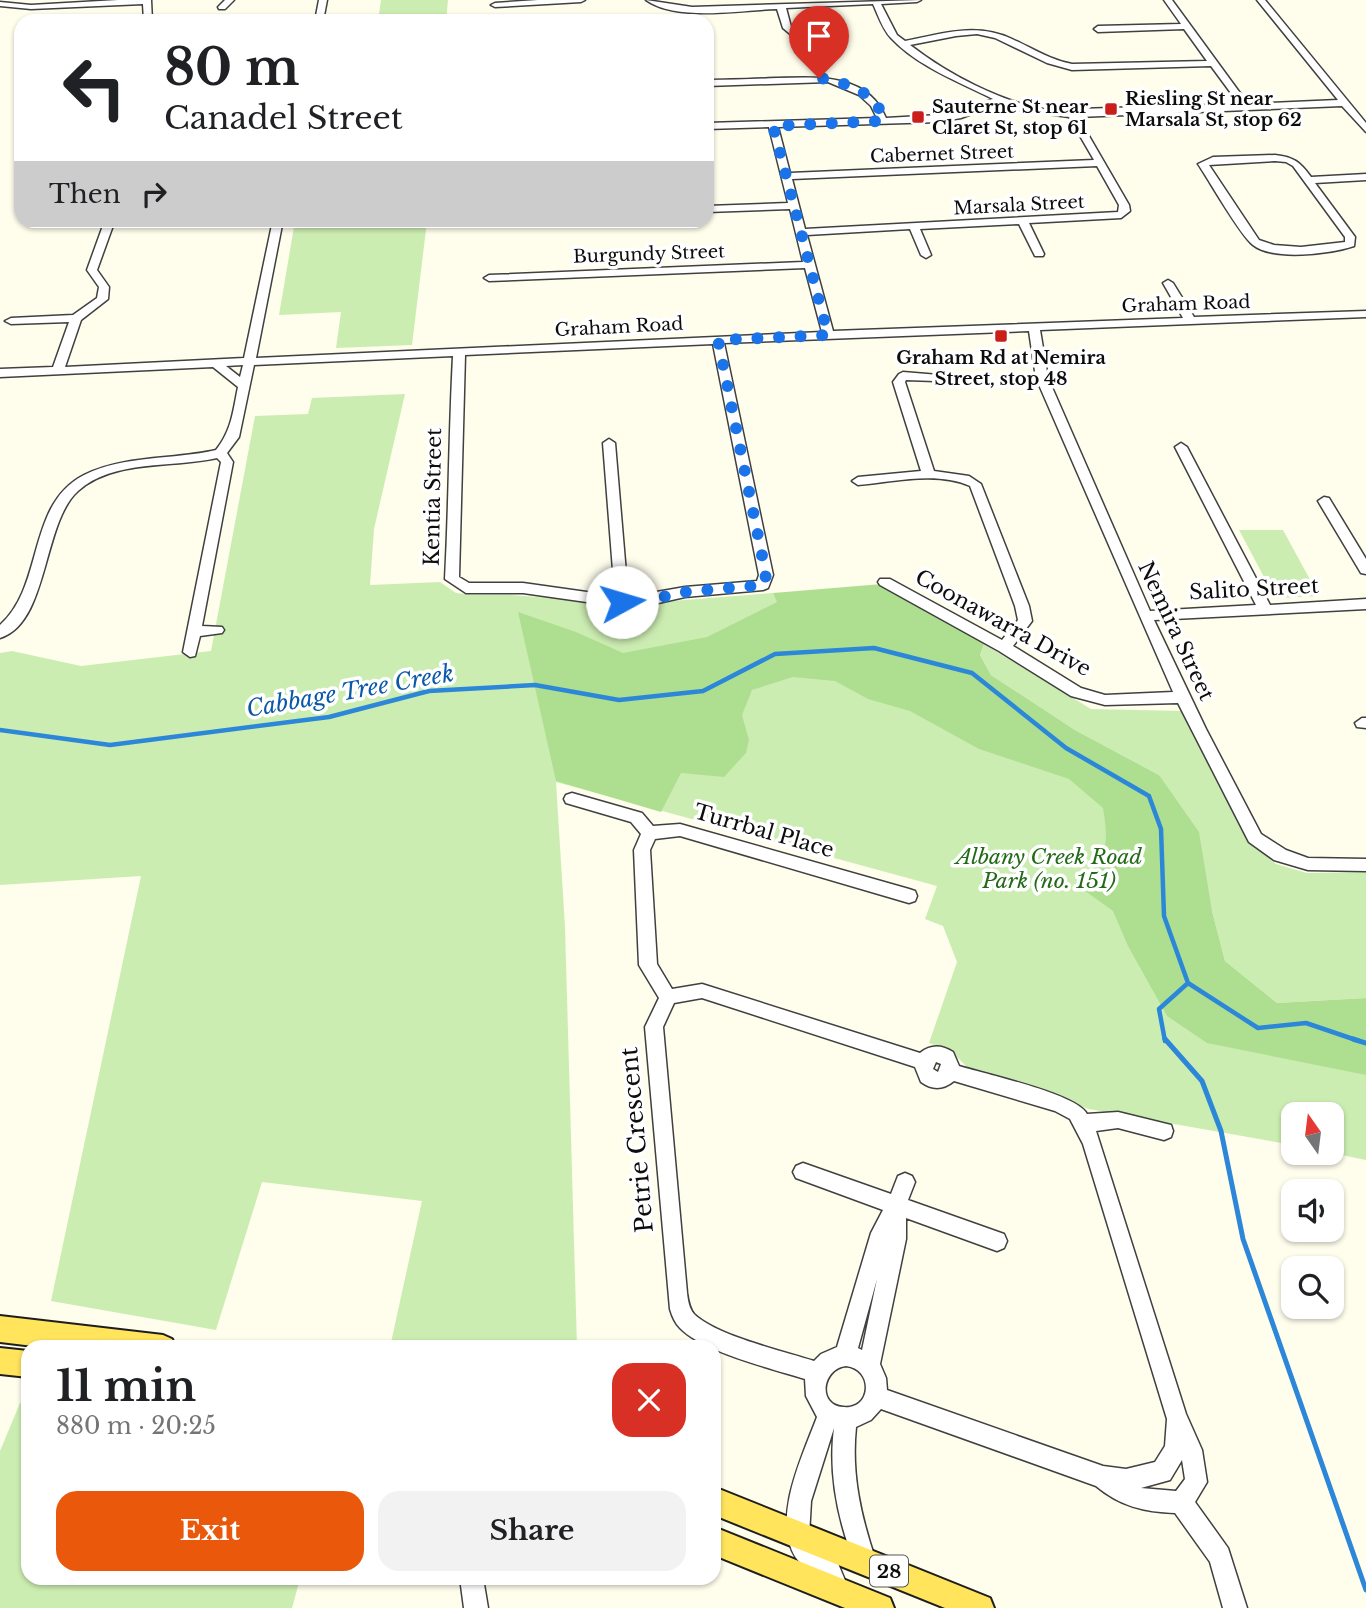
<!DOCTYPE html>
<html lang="en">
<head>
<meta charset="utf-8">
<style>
  :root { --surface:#fff; --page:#f2f2f2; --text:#202124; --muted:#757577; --accent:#ea580c }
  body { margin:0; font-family:"Libre Baskerville",serif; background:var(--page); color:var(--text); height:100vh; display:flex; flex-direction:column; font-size:26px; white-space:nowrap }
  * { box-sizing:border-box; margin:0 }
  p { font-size:23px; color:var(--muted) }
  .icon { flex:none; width:38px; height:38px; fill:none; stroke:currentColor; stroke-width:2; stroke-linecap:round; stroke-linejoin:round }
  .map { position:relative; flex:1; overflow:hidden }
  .details { position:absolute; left:21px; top:1340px; width:700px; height:245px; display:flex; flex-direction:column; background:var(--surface); border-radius:21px; box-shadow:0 2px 5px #0004 }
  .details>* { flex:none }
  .guide { position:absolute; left:14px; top:14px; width:700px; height:214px; border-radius:21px; box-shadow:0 2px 5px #0004; background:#fff; color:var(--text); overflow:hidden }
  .needle { width:46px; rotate:346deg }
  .fabs { position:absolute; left:1281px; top:1102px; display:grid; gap:14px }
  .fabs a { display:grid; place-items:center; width:63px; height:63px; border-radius:14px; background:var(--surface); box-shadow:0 2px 5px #0004; font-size:35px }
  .pin { position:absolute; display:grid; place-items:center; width:60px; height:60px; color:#fff; margin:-72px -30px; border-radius:50% 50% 50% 0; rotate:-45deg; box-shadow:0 0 7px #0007 }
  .pin .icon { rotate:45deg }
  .me { position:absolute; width:77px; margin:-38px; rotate:84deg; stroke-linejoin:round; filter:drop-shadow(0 0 5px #0008) }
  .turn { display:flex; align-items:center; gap:24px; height:147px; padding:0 35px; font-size:32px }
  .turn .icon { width:91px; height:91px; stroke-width:2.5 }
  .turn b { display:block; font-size:49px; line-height:60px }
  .then { display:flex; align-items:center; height:66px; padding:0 35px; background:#0003; gap:14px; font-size:26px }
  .round { display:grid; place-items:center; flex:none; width:74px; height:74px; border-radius:21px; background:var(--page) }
  .overview { display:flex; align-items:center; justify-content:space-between; height:119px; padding:0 35px }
  h1 { font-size:42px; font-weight:800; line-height:52px }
  .action { display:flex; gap:14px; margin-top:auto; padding:14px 35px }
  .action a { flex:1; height:80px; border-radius:21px; background:var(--accent); color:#fff; font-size:28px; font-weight:800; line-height:80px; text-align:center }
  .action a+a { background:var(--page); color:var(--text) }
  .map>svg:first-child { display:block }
  .green { fill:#ccedb2 }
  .forest { fill:#aedf90 }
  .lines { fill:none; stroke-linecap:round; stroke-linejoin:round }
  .stream-far1 { stroke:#2d87d9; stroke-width:4.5 }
  .stream { stroke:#2d87d9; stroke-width:5 }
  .minor-casing { stroke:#404040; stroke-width:3 }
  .major-casing { stroke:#1e1e1e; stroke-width:4 }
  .minor { fill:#fff; fill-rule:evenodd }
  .major { fill:#ffe45c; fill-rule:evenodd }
  .route { stroke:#1a73e8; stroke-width:12; stroke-dasharray:0 21.6 }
  .poi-dot { fill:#c91e19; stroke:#fff; stroke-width:2.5 }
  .labels { text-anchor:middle; stroke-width:7; stroke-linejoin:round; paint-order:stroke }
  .far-poi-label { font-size:18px; font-weight:bold; fill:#0d0d0d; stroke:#fff; text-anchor:start }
  .far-street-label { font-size:18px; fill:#0d0d0d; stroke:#fff }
  .shield { fill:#fff; stroke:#565656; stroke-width:2 }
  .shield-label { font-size:19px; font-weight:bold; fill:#0d0d0d }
  .street-label { font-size:21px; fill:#0d0d0d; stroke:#fff }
  .park-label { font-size:21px; font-style:italic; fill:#226a18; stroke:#fff }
  .water-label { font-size:23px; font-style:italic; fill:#0b58a9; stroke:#fff }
  .near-street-label { font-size:24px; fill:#0d0d0d; stroke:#fff }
</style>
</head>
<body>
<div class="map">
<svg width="1366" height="1608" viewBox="0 0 1366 1608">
  <rect width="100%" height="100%" fill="#fffdec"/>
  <!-- green -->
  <path class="green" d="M 381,0 L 448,0 L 446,21 L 378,21 Z
    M 295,221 L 427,221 L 412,345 L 336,348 L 341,312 L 279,315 Z
    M 405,394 L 374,529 L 370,585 L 440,582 L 456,593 L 472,595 L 511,595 L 634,604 L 773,593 L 778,602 L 1149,796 L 1188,983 L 1366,1043 L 1366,1160 L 1332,1153 L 1332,1115 L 1293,1115 L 1293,1145 L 1089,1109 L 968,1068 L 950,1050 L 929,1043 L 957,962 L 943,926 L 925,919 L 937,886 L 556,782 L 565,927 L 577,1347 L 390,1347 L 422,1201 L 262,1182 L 216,1330 L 51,1301 L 141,876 L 0,885 L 0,653 L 12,651 L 81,666 L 211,651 L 255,416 L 308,414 L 312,398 Z
    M 1239,530 L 1283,530 L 1319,596 L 1280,598 L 1273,594 Z
    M 984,644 L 1091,709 L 1183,711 L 1252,845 L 1276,864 L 1307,873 L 1366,872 L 1366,998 L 1277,1003 L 1225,961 L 1212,911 L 1159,775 L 1075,730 L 991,675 L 980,655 Z
    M 20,1403 L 28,1404 L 28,1578 L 300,1579 L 292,1608 L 0,1608 L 0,1451 Z"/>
  <!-- forest -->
  <path class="forest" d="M 882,584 L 984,644 L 980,655 L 991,675 L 1075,730 L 1159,775 L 1199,832 L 1212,911 L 1225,961 L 1277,1003 L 1366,998 L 1366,1075 L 1207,1043 L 1167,1016 L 1128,946 L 1113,911 L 1081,888 C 1105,853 1110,850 1103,808 L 1069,779 L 979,749 L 910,711 L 868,699 L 835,681 L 793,677 L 752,690 L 742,715 L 749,740 L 746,753 L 724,777 L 681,773 L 661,812 L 556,781 L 518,612 L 576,632 L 623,653 L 707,637 L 777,602 L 773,593 Z"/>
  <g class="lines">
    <!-- stream-far1 -->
    <path class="stream-far1" d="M 0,730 L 110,745 L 329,717 L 429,691 L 535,685 L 619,700 L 703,691 L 775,654 L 874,648 L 972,673 L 1066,748 L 1149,796 L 1161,829 L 1164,916 L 1188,983 L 1258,1028 L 1306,1023 L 1359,1041
      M 1165,1041 L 1159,1009 L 1188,983"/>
    <!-- stream -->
    <path class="stream" d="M 1165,1039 L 1202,1081 L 1221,1131 L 1243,1239 L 1366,1590
      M 1353,1039 L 1366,1043"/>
    <defs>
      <path id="minor" d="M 118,0 L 151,0 L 152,21 L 144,21 L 143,4 L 31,9 L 0,6 L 0,2 L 31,5 Z
        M 225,0 L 234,0 L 225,9 L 219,9 L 218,7 Z
        M 319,0 L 327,0 L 323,21 L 315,21 Z
        M 538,0 L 585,0 L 581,2 L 495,7 L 491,5 L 495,3 Z
        M 646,0 L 692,7 L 921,0 L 917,2 L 881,4 L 897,35 L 905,41 C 941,34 976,22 1012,39 C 1032,48 1050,60 1072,64 L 1207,61 L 1184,29 L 1098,32 L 1094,29 L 1098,26 L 1181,24 L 1164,0 L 1172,0 L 1248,104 L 1338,100 L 1257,0 L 1265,0 L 1366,123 L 1366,132 L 1342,106 L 1078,117 L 1129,205 L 1130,211 L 1121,218 L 1029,223 L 1044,254 L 1043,256 L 1035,256 L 1019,224 L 920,229 L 931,255 L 926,258 L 921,255 L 910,229 L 807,235 L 833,331 L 1183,318 L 1163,283 L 1168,280 L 1173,283 L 1194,317 L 1366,311 L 1366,317 L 1040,330 L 1048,378 L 1150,611 L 1256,605 L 1175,447 L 1181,443 L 1187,447 L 1270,605 L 1366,599 L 1366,609 L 1154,620 L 1206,729 L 1261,834 L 1286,850 L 1308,858 L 1366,859 L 1366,871 L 1308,870 L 1274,860 L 1249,842 L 1178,703 L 1105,705 L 1071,696 L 999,651 L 880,585 L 878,582 L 880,579 L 890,579 L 1002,640 L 1018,620 L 1015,606 L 970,486 C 937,471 893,482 858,485 L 852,481 L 858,477 L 921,471 L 893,382 L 899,374 L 903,372 L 939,375 L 939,379 L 935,381 L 906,380 L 905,382 L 934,471 L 969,476 L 981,484 L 1029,606 L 1032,621 L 1013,646 L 1081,688 L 1105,695 L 1173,692 L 1036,378 L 1029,331 L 724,343 L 773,575 L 768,588 L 763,590 L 685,597 L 654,604 L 622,607 L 523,593 L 466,593 L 445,579 C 449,504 449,430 453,356 L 254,365 L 239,437 L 227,453 L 233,462 L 202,626 L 222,627 L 224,630 L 222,633 L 200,636 L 195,656 L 190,657 L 183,652 L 221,462 L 217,458 C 174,468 113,459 78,491 C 42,523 49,623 0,638 L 0,625 C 45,585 26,505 84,475 C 124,455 173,460 216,450 C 232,430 233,411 238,387 L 213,367 L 0,377 L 0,369 L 53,367 L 69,322 L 11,324 L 5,321 L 11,318 L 73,315 L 97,298 L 99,287 L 87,270 L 105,220 L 115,220 L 97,270 L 109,287 L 108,299 L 81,320 L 65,367 L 244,358 L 273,220 L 283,220 L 256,358 L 822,332 L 805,268 L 489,281 L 484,278 L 489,275 L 803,262 L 790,209 L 707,212 L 707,206 L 788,203 L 769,127 L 707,129 L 707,123 L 877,118 L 871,106 L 859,95 L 828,82 L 707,86 L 707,80 C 731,80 754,79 778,78 C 818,77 867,73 886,118 L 956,114 L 993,99 C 959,82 917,66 891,38 C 883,30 878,15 873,4 L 786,8 L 791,27 L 799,35 L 795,38 L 783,28 L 777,9 C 740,10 677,22 646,0 ZM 977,34 L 995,38 L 1047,63 L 1072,70 L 1211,66 L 1239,104 L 1047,110 C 999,101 949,75 910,45 L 956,36 ZM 1001,103 L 1016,110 L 1069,117 L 1094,160 L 790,173 L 778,127 L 939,122 L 961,118 ZM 1097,166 L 1119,205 L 1118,212 L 805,229 L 792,179 ZM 713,344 L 759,575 L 757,581 L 685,587 L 628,597 L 615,443 L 609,439 L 603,443 L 615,596 L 523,583 L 469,583 L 459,577 L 465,355 ZM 243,365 L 240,377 L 226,366 Z
        M 1275,155 C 1294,157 1300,162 1311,177 L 1366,174 L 1366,180 L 1315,183 L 1355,237 L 1354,246 C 1330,254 1273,261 1253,245 C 1240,235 1209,180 1198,164 L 1213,157 ZM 1275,161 L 1286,162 L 1293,166 L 1345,237 L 1345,242 L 1301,247 L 1274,245 L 1259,240 L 1209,165 Z
        M 1324,497 L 1329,498 L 1366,559 L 1366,574 L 1361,573 L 1318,501 Z
        M 1362,718 L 1366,718 L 1366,728 L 1357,727 L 1355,723 Z
        M 572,793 L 642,813 L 653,826 L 680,824 L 909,889 L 915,891 L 917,896 L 915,901 L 909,903 L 680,836 L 655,839 L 650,850 L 657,964 L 672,989 L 702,984 L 920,1053 C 931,1044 942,1045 953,1052 L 959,1066 C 985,1074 1077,1094 1087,1114 L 1118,1112 L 1171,1125 L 1173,1131 L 1171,1137 L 1164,1140 L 1118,1128 L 1096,1131 L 1186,1414 L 1202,1450 L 1207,1482 L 1195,1502 L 1228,1548 L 1247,1608 L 1223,1608 L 1210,1562 L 1175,1513 C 1144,1512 1120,1506 1096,1486 L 881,1409 L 871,1420 L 856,1427 C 851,1474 861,1517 876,1561 L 873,1569 L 865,1572 L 857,1569 C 839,1525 828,1476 834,1428 L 811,1501 L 809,1536 L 817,1547 L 837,1561 L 849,1590 L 845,1598 L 837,1602 L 829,1598 C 826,1592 825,1583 821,1578 C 815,1570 802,1567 796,1558 C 771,1519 803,1455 817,1417 L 806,1396 L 805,1379 C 773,1369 703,1352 680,1328 C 675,1323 672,1316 670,1309 L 645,1027 L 659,998 L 639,965 L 634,850 L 641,834 L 631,822 L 566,803 L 564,799 L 566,795 ZM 702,998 L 915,1067 L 921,1082 C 932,1090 943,1090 954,1081 L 1055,1111 L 1070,1119 L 1083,1144 L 1167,1419 L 1165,1446 L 1155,1462 L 1126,1469 L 1103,1466 L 887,1390 L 886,1378 L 880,1364 L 906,1239 L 906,1218 L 997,1251 L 1004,1248 L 1007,1241 L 1004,1234 L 908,1200 L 915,1182 L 912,1176 L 905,1173 L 898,1176 L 891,1194 L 803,1163 L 796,1166 L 793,1172 L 796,1178 L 883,1210 L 871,1233 L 837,1347 L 821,1354 L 814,1361 C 783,1351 717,1336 694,1314 C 689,1308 688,1301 687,1293 L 663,1027 L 674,1003 ZM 936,1062 L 941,1064 L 938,1072 L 933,1069 ZM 877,1279 L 862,1350 L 858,1348 ZM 846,1366 C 874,1369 872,1410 843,1407 C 817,1405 822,1369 846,1366 ZM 1182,1460 L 1185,1479 L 1176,1491 L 1141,1488 L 1170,1480 Z
        M 460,1578 L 483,1578 L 488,1608 L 464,1608 Z"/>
      <path id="major" d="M 0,1316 L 163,1335 L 172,1339 L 176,1348 L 50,1348 L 0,1342 Z
        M 0,1348 L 28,1351 L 28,1377 L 0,1374 Z
        M 714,1487 L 990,1598 L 994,1608 L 945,1608 L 714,1515 Z
        M 714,1527 L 890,1598 L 894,1608 L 845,1608 L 714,1555 Z"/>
    </defs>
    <!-- minor casing -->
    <use href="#minor" class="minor-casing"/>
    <!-- major casing -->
    <use href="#major" class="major-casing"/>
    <!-- minor -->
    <use href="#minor" class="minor"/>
    <!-- major -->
    <use href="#major" class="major"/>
  </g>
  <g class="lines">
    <!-- route -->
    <path class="route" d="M 622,602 L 654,599 L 685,592 L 763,585 L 766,575 L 718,340 L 828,335 L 773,126 L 883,121 C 881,116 880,109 877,105 C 866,89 836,80 819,78"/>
  </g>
  <!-- markers -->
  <g class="poi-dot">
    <rect x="1104" y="102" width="14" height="14" rx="3.5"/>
    <rect x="911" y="110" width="14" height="14" rx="3.5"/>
    <rect x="994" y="329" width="14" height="14" rx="3.5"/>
  </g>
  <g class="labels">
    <!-- far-poi labels -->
    <g class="far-poi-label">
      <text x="1125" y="105">Riesling St near<tspan x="1125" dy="21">Marsala St, stop 62</tspan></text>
      <text x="932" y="113">Sauterne St near<tspan x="932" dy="21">Claret St, stop 61</tspan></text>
      <text x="1001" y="364" text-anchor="middle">Graham Rd at Nemira<tspan x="1001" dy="21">Street, stop 48</tspan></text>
    </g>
    <!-- far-street labels -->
    <g class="far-street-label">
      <text transform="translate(942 154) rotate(-2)" y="6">Cabernet Street</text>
      <text transform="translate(1019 205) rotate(-3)" y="6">Marsala Street</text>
      <text transform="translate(649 254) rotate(-2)" y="6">Burgundy Street</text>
      <text transform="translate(1186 304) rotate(-2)" y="6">Graham Road</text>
      <text transform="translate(619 327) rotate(-3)" y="6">Graham Road</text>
    </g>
    <!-- shield labels -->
    <rect class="shield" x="870" y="1555.5" width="38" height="31" rx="5"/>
    <g class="shield-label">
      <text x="889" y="1578">28</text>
    </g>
    <!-- street labels -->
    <g class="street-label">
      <text transform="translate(433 497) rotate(-89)" y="7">Kentia Street</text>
      <text transform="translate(1254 589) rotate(-3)" y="7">Salito Street</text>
      <text transform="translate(1003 623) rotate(29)" y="7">Coonawarra Drive</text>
      <text transform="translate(1176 631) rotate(65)" y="7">Nemira Street</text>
      <text transform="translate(764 831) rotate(16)" y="7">Turrbal Place</text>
    </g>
    <!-- park labels -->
    <g class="park-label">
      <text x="1049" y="864">Albany Creek Road<tspan x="1049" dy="24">Park (no. 151)</tspan></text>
    </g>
    <!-- water labels -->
    <g class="water-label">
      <text transform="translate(350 691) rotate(-10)" y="8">Cabbage Tree Creek</text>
    </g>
    <!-- near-street labels -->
    <g class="near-street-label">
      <text transform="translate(637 1140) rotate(-95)" y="8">Petrie Crescent</text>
    </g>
  </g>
</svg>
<div class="fabs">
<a><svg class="needle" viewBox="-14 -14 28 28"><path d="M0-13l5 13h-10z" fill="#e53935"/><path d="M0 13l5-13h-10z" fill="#757577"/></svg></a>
<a><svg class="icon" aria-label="sound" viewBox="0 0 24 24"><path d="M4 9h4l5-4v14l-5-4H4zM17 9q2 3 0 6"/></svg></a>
<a><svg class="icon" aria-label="search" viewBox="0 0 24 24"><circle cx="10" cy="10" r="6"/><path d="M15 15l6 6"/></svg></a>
</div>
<div class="pin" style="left:819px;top:78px;background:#d93025"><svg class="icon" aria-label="arrive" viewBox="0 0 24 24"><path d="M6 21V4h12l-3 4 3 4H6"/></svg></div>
<svg class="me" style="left:622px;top:602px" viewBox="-20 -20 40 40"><circle r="19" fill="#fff"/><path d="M0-13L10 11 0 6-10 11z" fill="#1a73e8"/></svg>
<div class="guide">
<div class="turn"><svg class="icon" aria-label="left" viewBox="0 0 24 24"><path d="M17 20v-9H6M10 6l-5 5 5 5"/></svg><div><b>80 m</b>Canadel Street</div></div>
<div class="then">Then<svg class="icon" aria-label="right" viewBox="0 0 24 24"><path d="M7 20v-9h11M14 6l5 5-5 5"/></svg></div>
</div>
<section class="details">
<div class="overview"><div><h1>11 min</h1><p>880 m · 20:25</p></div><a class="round" style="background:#d93025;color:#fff"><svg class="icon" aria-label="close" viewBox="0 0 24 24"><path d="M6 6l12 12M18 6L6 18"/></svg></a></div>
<div class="action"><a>Exit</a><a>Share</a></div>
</section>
</div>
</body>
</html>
